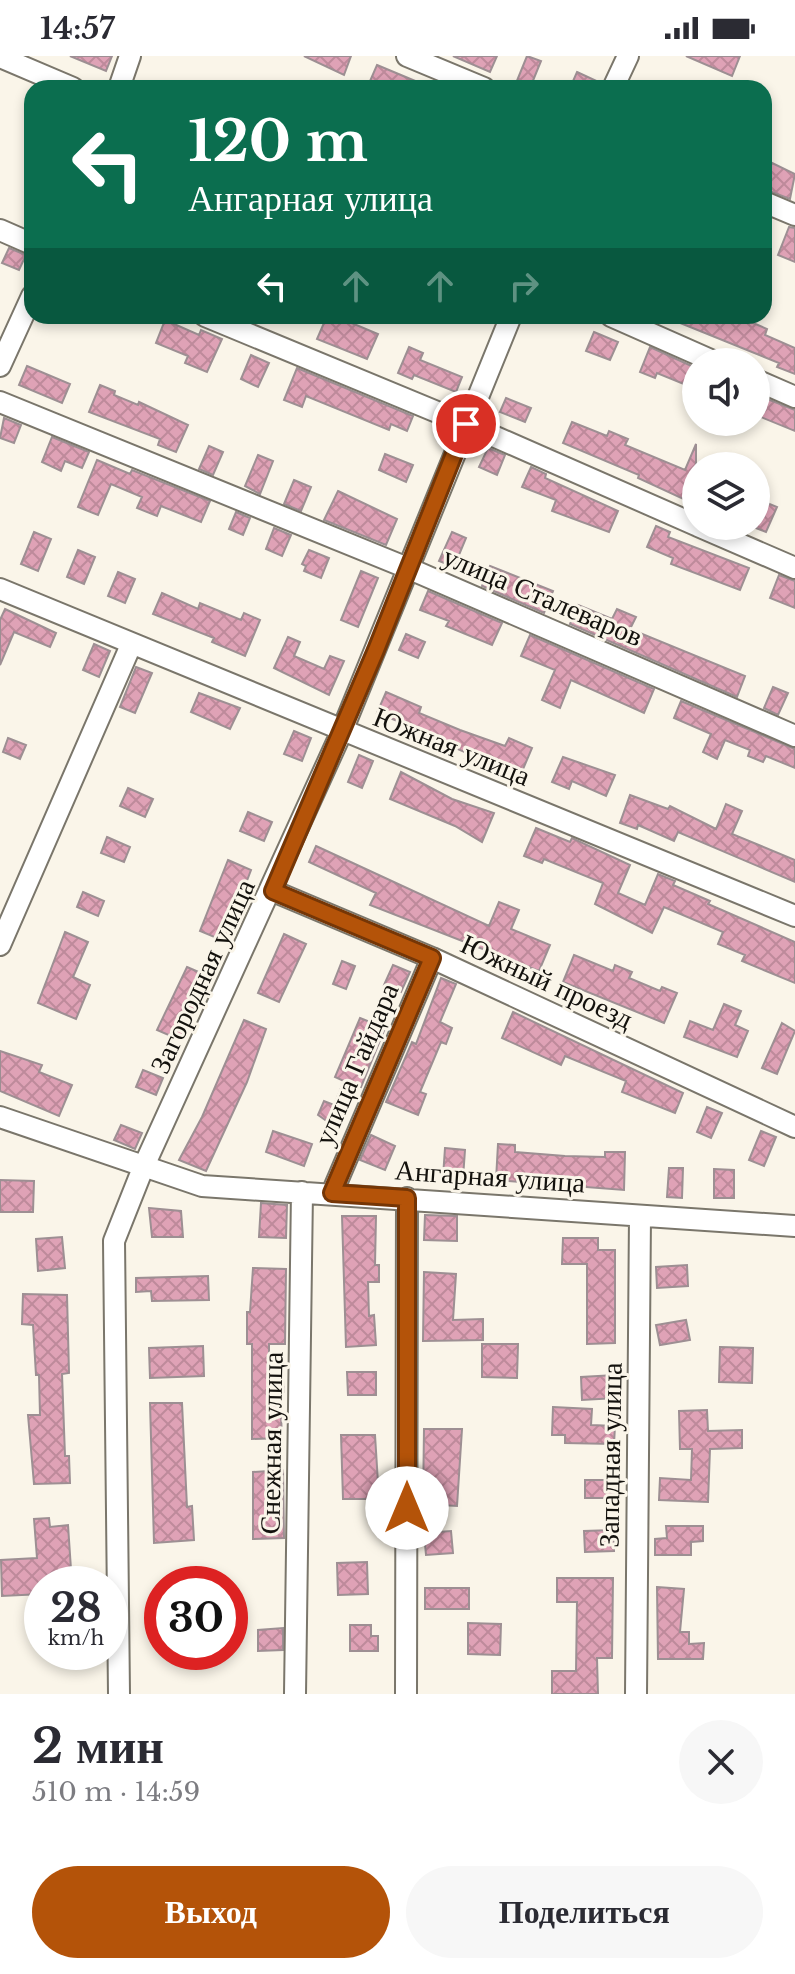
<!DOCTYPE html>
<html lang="ru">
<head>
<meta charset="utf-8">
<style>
  :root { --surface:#fff; --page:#f7f7f7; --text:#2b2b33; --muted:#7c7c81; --accent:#b45309 }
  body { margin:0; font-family:"Libre Baskerville",serif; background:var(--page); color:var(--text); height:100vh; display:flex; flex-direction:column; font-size:30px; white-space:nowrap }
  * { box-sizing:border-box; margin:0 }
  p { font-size:26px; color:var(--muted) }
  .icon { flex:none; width:44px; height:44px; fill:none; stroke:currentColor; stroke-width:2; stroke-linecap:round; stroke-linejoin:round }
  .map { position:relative; height:1638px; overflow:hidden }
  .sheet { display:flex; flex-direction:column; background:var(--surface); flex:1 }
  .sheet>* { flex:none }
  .hud { position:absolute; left:24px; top:24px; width:748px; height:244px; border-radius:24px; box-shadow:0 4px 12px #0003; background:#0b6e4f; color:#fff; overflow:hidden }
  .fabs { position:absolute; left:682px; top:292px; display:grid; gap:16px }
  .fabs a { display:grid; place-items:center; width:88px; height:88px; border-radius:50%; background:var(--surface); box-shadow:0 4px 12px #0003; font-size:40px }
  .speed { position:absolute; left:24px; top:1510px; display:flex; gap:16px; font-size:40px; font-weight:700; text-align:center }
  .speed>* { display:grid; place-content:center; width:104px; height:104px; border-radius:50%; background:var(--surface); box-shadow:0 4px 12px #0003; line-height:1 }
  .speed small { font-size:20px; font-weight:400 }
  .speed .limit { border:12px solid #d22; background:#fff; color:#111 }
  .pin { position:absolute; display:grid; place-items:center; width:68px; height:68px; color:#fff; margin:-34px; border:4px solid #fff; border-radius:50%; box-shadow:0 2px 8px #0007 }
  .me { position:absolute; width:88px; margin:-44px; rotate:0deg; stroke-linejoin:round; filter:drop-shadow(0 0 6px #0008) }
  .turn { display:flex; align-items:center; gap:28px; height:168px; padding:0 32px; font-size:36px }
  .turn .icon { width:104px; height:104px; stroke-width:2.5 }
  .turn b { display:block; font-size:56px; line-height:68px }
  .lanes { display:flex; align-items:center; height:76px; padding:0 32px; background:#0003; justify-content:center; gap:40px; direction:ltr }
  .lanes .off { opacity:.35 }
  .round { display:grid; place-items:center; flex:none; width:84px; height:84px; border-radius:42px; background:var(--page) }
  .overview { display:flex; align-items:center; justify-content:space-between; height:136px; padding:0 32px }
  h1 { font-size:48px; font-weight:700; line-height:60px }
  .button { display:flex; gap:16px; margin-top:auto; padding:16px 32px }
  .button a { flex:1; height:92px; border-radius:48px; background:var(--accent); color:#fff; font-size:32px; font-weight:700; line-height:92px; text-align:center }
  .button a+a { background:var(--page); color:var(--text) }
  .status { display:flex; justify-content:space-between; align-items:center; height:56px; padding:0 40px; background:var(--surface); direction:ltr }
  .status svg { height:22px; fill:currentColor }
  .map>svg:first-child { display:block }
  .building { fill:url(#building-cross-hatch); stroke:#9d8f93; stroke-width:2 }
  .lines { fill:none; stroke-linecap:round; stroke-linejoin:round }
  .minor-casing { stroke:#7a766b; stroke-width:24 }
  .minor { stroke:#fff; stroke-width:20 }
  .route-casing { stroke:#753606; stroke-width:20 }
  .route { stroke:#b45309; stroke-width:14 }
  .labels { text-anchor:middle; stroke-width:6; stroke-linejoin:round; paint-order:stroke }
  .street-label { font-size:28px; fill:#13110d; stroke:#faf5e9 }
</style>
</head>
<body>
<div class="status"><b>14:57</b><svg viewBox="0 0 49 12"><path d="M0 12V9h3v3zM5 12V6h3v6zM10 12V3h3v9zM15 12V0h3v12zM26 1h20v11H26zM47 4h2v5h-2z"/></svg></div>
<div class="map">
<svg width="795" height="1638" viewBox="0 0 795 1638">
  <defs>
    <pattern id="building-cross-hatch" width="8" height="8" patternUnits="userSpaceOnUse" patternTransform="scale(2)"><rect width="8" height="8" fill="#dfa2b6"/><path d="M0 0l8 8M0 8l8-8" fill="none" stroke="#be8a9b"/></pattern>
  </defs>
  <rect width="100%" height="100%" fill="#faf5e9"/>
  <!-- building -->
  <path class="building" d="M 70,0 L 112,0 L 106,15 Z
    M 304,0 L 351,0 L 344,19 Z
    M 453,0 L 497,0 L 490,16 Z
    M 527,0 L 541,5 L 530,32 L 514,32 Z
    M 686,0 L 740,0 L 732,20 Z
    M 377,9 L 432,32 L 367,32 Z
    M 577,16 L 601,27 L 600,32 L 570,32 Z
    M 768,105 L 795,118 L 790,143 L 764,133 Z
    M 789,171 L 795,172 L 795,206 L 778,199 Z
    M 9,192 L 26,199 L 19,214 L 2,207 Z
    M 327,260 L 344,260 L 342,263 L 378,278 L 367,303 L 317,283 Z
    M 663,260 L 737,260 L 767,273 L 765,279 L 795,292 L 795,318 L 777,311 L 779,307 Z
    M 165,264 L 199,279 L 201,274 L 222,283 L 207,316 L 185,307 L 188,300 L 156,287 Z
    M 594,276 L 618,286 L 610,304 L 586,295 Z
    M 409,291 L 423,297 L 420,304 L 462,321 L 456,336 L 414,319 L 412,323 L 398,317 Z
    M 650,291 L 696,312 L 696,333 L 657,317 L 655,322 L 640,316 Z
    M 251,299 L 269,307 L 258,331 L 241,323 Z
    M 27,310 L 70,328 L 62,347 L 19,329 Z
    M 297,312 L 413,360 L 407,375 L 391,368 L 389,374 L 306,340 L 302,351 L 284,344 Z
    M 100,329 L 115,335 L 114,339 L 138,349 L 139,346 L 188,369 L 176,396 L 158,389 L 160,383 L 89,356 Z
    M 762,341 L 795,354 L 795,375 L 756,359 Z
    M 506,342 L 531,352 L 525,366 L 500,356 Z
    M 4,362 L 21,369 L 14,387 L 0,382 Z
    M 572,366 L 607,380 L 609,375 L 628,383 L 625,389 L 685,414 L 696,388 L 696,438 L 692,447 L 638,422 L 639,419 L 563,387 Z
    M 52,381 L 89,396 L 82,412 L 65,405 L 61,415 L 42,406 Z
    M 209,390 L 223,396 L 213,419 L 199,413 Z
    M 488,392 L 505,399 L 497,419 L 479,411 Z
    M 385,398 L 413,409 L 406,426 L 379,414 Z
    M 258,399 L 273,405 L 260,438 L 245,430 Z
    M 97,404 L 130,418 L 132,414 L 210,445 L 201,466 L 161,450 L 157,460 L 137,452 L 142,441 L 111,428 L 98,459 L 78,451 Z
    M 531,411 L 546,418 L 545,422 L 618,455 L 609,476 L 552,455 L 556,444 L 522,431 Z
    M 294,424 L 311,431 L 301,455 L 284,448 Z
    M 338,435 L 397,463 L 386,489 L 324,464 Z
    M 760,444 L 777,451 L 766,476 L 756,472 Z
    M 236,456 L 250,462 L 243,479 L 229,473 Z
    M 656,470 L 670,476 L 668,481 L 749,512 L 740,534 L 671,508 L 673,502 L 647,491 Z
    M 274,472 L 291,479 L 282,500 L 266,493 Z
    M 34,476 L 51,483 L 38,515 L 21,508 Z
    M 452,476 L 466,482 L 454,511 L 439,505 Z
    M 78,494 L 95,501 L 84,528 L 67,521 Z
    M 309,494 L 329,502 L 321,522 L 304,515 L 306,510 L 302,508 Z
    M 490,510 L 553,535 L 544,557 L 482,530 Z
    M 361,515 L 378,522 L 358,571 L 341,564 Z
    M 118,516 L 135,523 L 125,547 L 108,540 Z
    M 779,519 L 795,525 L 795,552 L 770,542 Z
    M 428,535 L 502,567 L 492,589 L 446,570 L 449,565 L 420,554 Z
    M 162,537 L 198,553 L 200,547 L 241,564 L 244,557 L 260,564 L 245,600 L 212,586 L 214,582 L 153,558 Z
    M 578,549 L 612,563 L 617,553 L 636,561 L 630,573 L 745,620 L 737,641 L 570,568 Z
    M 5,553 L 56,577 L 50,591 L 14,576 L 0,609 L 0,564 Z
    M 406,578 L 425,586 L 418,602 L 399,594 Z
    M 530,579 L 654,633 L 644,657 L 571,624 L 560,652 L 542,644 L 555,614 L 521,600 Z
    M 288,581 L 300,586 L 294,600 L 324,613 L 330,600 L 344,605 L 329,639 L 274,612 Z
    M 94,588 L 110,595 L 99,621 L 83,614 Z
    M 136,611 L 152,617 L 135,657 L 120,651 Z
    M 773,631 L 788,637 L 778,659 L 764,652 Z
    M 386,636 L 421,651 L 419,657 L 460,674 L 505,690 L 509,682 L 532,692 L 518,725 L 465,702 L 467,697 L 442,686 L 440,691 L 427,686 L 430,678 L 377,657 Z
    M 199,637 L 240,652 L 230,673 L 191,656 Z
    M 681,645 L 795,693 L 795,712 L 766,700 L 763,706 L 748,700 L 750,694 L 725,684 L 717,703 L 703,696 L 711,678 L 674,662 Z
    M 294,675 L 311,682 L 302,705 L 284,698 Z
    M 8,682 L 26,689 L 20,703 L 3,696 Z
    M 359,699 L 373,705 L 362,732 L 348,726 Z
    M 563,701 L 615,719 L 606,740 L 572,725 L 569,733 L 552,726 Z
    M 401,716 L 452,743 L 494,757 L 482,786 L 455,770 L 390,743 Z
    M 128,732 L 153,743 L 145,761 L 120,750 Z
    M 630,739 L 668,753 L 670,750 L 716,773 L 726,748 L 742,755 L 732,778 L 795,804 L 795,826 L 678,776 L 674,785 L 638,769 L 637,773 L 620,767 Z
    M 248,756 L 272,766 L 264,785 L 240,775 Z
    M 536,772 L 570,786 L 572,782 L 630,809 L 618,837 L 645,849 L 658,818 L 675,825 L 673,829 L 710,845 L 708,848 L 795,886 L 795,927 L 742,905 L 745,899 L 718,888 L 723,876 L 664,851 L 652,877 L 595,848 L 603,827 L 544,803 L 542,807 L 524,800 Z
    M 107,781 L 130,791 L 124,806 L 101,797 Z
    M 316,790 L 489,870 L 499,846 L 519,854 L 511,873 L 550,889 L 539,915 L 370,849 L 376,837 L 309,806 Z
    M 228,804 L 251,814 L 224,885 L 200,875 Z
    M 83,836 L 104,845 L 98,860 L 77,851 Z
    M 65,876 L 88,886 L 73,921 L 90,929 L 76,963 L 38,947 Z
    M 284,878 L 306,888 L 279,946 L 258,937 Z
    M 574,899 L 613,915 L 615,909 L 632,916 L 629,922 L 660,935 L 662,931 L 677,937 L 664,967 L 563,926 Z
    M 342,905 L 355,910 L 346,933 L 333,928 Z
    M 393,909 L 410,916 L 401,936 L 384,929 Z
    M 187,911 L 208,920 L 180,984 L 157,974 Z
    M 441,922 L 456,928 L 440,966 L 452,972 L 446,988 L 441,986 L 420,1036 L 426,1038 L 418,1059 L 386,1046 L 412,986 L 416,988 Z
    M 724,948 L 741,955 L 735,969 L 748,975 L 737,1001 L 684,981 L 690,965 L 713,974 Z
    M 513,956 L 683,1037 L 675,1057 L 622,1036 L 626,1025 L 565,1000 L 561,1009 L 502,982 Z
    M 360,962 L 385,972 L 361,1031 L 357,1030 L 338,1073 L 318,1059 L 324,1045 L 334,1049 L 344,1025 L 335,1021 Z
    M 244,964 L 266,973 L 247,1026 L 206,1115 L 179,1104 L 202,1061 Z
    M 782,967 L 795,975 L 777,1018 L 762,1012 Z
    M 0,995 L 42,1009 L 39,1016 L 72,1029 L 59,1060 L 0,1035 Z
    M 143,1014 L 163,1022 L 156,1039 L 136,1031 Z
    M 707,1051 L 722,1057 L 711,1082 L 697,1076 Z
    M 121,1069 L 142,1077 L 135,1093 L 114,1084 Z
    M 273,1075 L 312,1088 L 304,1110 L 266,1096 Z
    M 761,1075 L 776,1081 L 764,1110 L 749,1104 Z
    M 371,1079 L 395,1090 L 385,1114 L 360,1104 Z
    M 498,1088 L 515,1089 L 515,1096 L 565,1100 L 605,1101 L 605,1096 L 625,1096 L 624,1134 L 496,1124 Z
    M 445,1092 L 465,1094 L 463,1122 L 443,1121 Z
    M 669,1112 L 683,1112 L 682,1142 L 667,1141 Z
    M 714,1113 L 734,1114 L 734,1142 L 714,1142 Z
    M 0,1124 L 34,1125 L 33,1156 L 0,1156 Z
    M 261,1147 L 287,1149 L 286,1182 L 259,1181 Z
    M 149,1152 L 181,1155 L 183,1181 L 152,1181 Z
    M 425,1159 L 457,1160 L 457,1185 L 424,1184 Z
    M 342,1160 L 376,1160 L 375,1209 L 379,1209 L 379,1226 L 368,1226 L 369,1260 L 374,1259 L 376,1289 L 346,1291 Z
    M 62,1181 L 65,1212 L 38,1215 L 36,1183 Z
    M 563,1182 L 598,1182 L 598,1194 L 615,1194 L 615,1287 L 587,1288 L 587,1208 L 562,1208 Z
    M 687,1209 L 688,1230 L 657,1232 L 656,1211 Z
    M 253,1212 L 286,1213 L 285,1288 L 269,1288 L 269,1315 L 284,1315 L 284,1336 L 280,1336 L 282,1382 L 252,1383 L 252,1288 L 247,1288 L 247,1256 L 250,1256 Z
    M 424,1216 L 456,1218 L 453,1264 L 483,1263 L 483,1284 L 423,1285 Z
    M 208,1220 L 209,1244 L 152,1245 L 151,1235 L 136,1236 L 136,1222 Z
    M 23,1238 L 67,1239 L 69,1317 L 62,1318 L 65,1400 L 69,1400 L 70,1427 L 34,1428 L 28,1359 L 40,1359 L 39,1319 L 36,1319 L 33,1269 L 22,1268 Z
    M 686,1264 L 690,1284 L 660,1289 L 656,1269 Z
    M 482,1288 L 518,1288 L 517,1322 L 482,1321 Z
    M 203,1290 L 204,1320 L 150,1322 L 149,1292 Z
    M 720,1291 L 753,1292 L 752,1327 L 719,1326 Z
    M 347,1316 L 376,1316 L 376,1339 L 348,1339 Z
    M 615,1319 L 616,1342 L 582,1344 L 581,1321 Z
    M 150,1347 L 182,1347 L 187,1451 L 192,1450 L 194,1484 L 154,1487 Z
    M 553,1351 L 592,1353 L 591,1369 L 615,1370 L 614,1388 L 565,1387 L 565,1379 L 552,1379 Z
    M 707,1354 L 708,1375 L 742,1374 L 742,1392 L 710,1393 L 708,1446 L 659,1444 L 660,1422 L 691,1424 L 692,1393 L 680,1393 L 679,1355 Z
    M 424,1373 L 462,1373 L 457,1450 L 423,1448 Z
    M 341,1379 L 375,1379 L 379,1443 L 343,1443 Z
    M 283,1414 L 284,1482 L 253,1483 L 253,1416 Z
    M 585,1424 L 614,1424 L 615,1442 L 585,1442 Z
    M 49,1462 L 50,1471 L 68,1469 L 72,1528 L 42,1528 L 42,1538 L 2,1540 L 1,1504 L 37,1502 L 34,1463 Z
    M 666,1470 L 703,1470 L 703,1485 L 691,1486 L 691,1499 L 655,1499 L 655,1483 L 667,1482 Z
    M 613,1474 L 614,1495 L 585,1496 L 584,1475 Z
    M 451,1475 L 453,1497 L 426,1499 L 424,1477 Z
    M 367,1506 L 368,1538 L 338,1539 L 337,1507 Z
    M 557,1522 L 613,1522 L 612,1602 L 597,1602 L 598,1638 L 552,1638 L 552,1615 L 576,1615 L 577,1546 L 557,1546 Z
    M 657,1531 L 684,1533 L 680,1576 L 689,1576 L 689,1588 L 704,1587 L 703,1603 L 658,1603 Z
    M 425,1532 L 469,1532 L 469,1553 L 425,1553 Z
    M 468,1567 L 501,1568 L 500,1599 L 468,1598 Z
    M 350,1569 L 371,1569 L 371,1580 L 378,1580 L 378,1595 L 350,1595 Z
    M 283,1572 L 283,1594 L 258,1595 L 258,1574 Z"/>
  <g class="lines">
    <defs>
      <path id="minor" d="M 407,0 L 484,32
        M 0,1 L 73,32
        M 119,32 L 130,0
        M 613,32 L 628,0
        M 764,146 L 795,159
        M 0,174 L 32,188
        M 205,260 L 466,368 L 696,469
        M 611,260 L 715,306
        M 0,310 L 32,240
        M 756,324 L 795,341
        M 0,346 L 410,513 L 795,680
        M 698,470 L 795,512
        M 0,533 L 795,860
        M 273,835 L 432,902 L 795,1071
        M 0,889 L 131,589
        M 0,1061 L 202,1130 L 795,1170
        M 332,1137 L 432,902
        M 119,1638 L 114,1185 L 143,1112 L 342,675 L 511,260
        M 295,1638 L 302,1136
        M 406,1638 L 407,1142
        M 636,1638 L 640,1160"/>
    </defs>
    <!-- minor casing -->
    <use href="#minor" class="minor-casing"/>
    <!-- minor -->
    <use href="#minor" class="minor"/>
  </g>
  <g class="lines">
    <defs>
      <path id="route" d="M 407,1452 L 407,1142 L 332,1137 L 432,902 L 273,835 L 376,594 L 466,368"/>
    </defs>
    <!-- route casing -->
    <use href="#route" class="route-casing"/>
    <!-- route -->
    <use href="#route" class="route"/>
  </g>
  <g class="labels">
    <!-- street labels -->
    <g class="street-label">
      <text transform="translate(543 540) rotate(23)" y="10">улица Сталеваров</text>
      <text transform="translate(452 690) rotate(22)" y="10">Южная улица</text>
      <text transform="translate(202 920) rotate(-65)" y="10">Загородная улица</text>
      <text transform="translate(547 925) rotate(25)" y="10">Южный проезд</text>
      <text transform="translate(356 1008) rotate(-67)" y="10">улица Гайдара</text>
      <text transform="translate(490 1120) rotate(4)" y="10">Ангарная улица</text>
      <text transform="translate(271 1387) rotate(-89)" y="10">Снежная улица</text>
      <text transform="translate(610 1399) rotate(-89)" y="10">Западная улица</text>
    </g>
  </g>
</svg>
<div class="fabs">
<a><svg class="icon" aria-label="sound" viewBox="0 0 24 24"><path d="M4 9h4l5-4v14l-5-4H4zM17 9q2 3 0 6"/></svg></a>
<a><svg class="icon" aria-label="layers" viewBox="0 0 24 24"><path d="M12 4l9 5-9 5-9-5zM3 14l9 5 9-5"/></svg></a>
</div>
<div class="speed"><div>28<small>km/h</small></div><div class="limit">30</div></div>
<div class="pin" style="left:466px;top:368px;background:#d93025"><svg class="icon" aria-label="arrive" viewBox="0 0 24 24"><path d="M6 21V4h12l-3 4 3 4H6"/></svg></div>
<svg class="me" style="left:407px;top:1452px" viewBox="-20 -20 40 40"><circle r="19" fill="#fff"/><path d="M0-13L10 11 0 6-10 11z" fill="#b45309"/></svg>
<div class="hud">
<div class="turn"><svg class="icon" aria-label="left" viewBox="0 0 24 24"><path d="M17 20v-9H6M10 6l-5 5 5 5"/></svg><div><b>120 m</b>Ангарная улица</div></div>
<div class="lanes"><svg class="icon" aria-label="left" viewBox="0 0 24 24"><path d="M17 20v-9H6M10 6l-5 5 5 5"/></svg><svg class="icon off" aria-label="ahead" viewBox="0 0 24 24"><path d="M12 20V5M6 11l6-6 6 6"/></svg><svg class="icon off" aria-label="ahead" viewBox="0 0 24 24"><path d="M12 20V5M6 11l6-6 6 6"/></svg><svg class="icon off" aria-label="right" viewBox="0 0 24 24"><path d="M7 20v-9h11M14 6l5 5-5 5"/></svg></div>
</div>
</div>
<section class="sheet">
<div class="overview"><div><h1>2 мин</h1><p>510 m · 14:59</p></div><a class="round"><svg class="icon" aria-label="close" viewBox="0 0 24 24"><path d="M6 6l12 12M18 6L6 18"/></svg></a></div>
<div class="button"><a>Выход</a><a>Поделиться</a></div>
</section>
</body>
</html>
